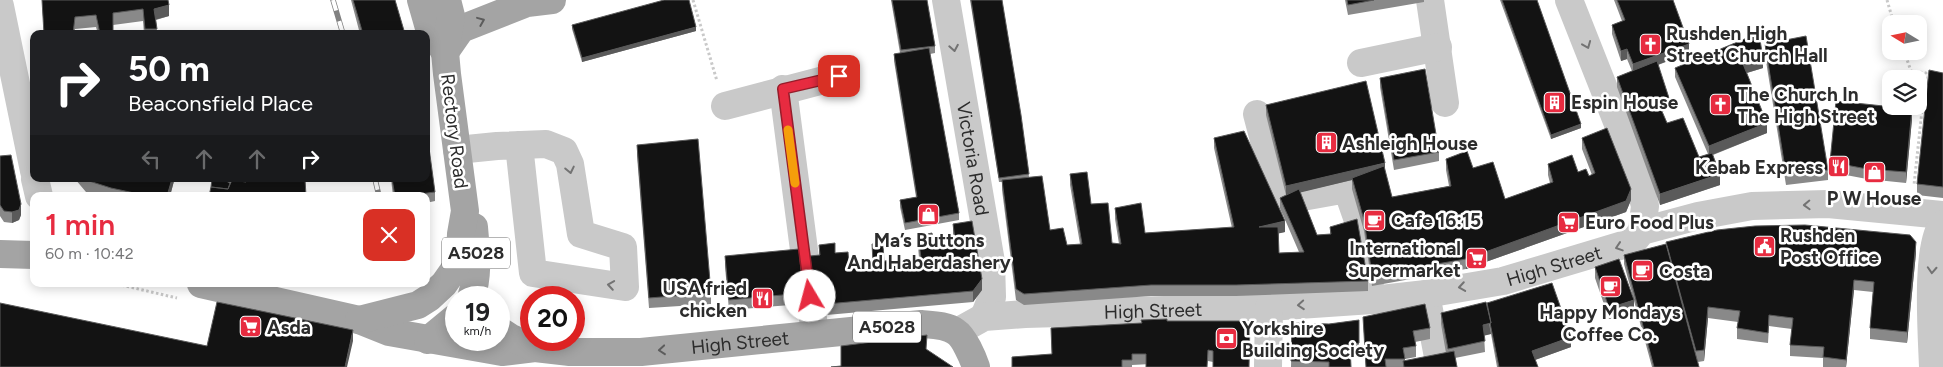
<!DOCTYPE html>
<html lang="en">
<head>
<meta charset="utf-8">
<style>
  :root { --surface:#fff; --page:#f2f2f2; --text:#202124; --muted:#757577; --accent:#e72b40 }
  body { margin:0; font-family:Figtree,sans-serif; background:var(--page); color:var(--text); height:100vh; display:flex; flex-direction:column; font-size:19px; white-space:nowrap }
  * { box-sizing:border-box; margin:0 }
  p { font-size:16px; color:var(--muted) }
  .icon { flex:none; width:28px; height:28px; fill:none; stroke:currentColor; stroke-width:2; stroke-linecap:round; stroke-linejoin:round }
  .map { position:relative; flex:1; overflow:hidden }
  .panel { position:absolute; left:30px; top:192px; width:400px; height:95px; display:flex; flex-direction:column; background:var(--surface); border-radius:10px; box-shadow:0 2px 12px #0003 }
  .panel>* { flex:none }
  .hud { position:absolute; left:30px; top:30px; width:400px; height:152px; border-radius:10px; box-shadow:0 2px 12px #0003; background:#202124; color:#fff; overflow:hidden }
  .needle { width:32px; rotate:280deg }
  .buttons { position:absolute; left:1882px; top:15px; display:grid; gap:10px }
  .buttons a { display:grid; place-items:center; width:45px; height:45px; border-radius:10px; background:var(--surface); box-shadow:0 2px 12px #0003; font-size:25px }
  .speed { position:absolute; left:445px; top:286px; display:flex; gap:10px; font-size:25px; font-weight:700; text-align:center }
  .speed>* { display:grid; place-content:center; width:65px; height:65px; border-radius:50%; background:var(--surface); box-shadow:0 2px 12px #0003; line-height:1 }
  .speed small { font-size:12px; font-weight:400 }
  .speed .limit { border:8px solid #d22; background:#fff; color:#111 }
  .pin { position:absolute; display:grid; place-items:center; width:42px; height:42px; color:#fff; margin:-21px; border-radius:10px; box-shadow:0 2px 8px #0006 }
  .me { position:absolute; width:55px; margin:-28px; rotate:352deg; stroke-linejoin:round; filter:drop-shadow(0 0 4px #0008) }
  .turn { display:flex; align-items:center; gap:18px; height:105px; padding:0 15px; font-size:22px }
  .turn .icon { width:65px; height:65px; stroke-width:2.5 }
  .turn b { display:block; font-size:35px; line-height:42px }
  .lanes { display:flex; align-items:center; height:48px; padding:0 15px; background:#0003; justify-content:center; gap:25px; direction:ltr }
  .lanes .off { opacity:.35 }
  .round { display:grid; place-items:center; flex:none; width:52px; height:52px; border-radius:10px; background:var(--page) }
  .headline { display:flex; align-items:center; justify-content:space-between; height:85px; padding:0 15px }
  h1 { font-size:30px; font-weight:600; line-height:38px; color:var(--accent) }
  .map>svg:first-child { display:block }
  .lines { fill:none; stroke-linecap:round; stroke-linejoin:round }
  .path { stroke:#c9c9c9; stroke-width:3; stroke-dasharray:2.5 2.5; stroke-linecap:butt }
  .minor { stroke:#c9c9c9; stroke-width:28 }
  .major { stroke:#a4a4a4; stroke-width:28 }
  .rail-casing { stroke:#818181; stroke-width:5.5 }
  .rail { stroke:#fff; stroke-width:4; stroke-dasharray:11; stroke-linecap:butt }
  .wall { fill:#898989 }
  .shaded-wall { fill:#5a5a5a }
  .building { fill:#131313; stroke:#5a5a5a }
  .oneway { stroke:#5c5c5c }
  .oneway2 { stroke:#737373 }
  .route-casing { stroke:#961c2a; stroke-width:12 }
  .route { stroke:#e72b40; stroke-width:9 }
  .slow { stroke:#f59e0b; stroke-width:9 }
  .labels { text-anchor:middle; stroke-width:5; stroke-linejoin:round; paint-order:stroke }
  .shield { fill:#fff; stroke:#6b6b6b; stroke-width:1 }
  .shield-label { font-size:18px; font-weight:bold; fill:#2c2c2c }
  .poi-label { font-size:19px; font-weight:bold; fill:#2c2c2c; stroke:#fff; text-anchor:start }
  .street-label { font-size:19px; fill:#2c2c2c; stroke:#fff }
</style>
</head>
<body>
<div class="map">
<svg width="1943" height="367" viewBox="0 0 1943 367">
  <rect width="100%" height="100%" fill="#fff"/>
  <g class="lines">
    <!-- path -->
    <path class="path" d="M 693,0 L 717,81
      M 1887,0 L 1894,24
      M 1904,51 L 1911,71 L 1926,73 L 1914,185
      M 117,284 L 177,298"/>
    <!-- minor -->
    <g class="minor">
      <path id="s1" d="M 946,0 L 991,262 L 992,297 L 984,317"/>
      <path d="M 1430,0 L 1445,103"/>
      <path d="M 1569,0 L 1635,167 L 1645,206 L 1642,231"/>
      <path d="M 0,6 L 34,171"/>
      <path d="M 1361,63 L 1438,47"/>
      <path d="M 783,89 L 815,334"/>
      <path d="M 725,106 L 839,76"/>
      <path d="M 1257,114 L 1280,201 L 1347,189 L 1362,232 L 1372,300"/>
      <path d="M 457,150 L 497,146 L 546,144 L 564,151 L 570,164 L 581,234 L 623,247 L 625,287 L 533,273 L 519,145"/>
      <path d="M 35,179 L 39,196"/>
      <path d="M 1426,294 L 1438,357"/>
      <path id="s2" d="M 957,332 L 984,317 L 1025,314 L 1269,307 L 1372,300 L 1426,294 L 1503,281 L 1633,242 L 1642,231 L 1698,216 L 1752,206 L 1828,204 L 1943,215"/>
      <path d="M 1268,367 L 1269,307"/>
      <path d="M 1933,367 C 1932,337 1925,244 1943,224"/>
    </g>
    <!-- major -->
    <g class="major">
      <path d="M 421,0 L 429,28 L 445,52"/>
      <path d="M 445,52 L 461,29 L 527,3 L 552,0"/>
      <path d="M 0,254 L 34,255"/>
      <path id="s3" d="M 201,284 L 359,320 L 389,332 L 502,352 L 535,348 L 570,352 L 641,352 L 921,324 C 932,325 947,325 956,332 C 964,337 973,358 976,367"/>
      <path d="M 471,298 C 479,274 476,252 474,227"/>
      <path d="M 359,320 L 418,305 L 429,298 L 444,284 L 456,267 L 460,254 L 461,234 L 465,211 L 447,74 L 445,52 L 451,16 L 447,0"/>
      <path d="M 499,330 L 511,338 L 535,348"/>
      <path d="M 428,340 L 456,317"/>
    </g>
    <defs>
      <path id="rail" d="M 333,0 L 343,34
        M 375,179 L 379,196"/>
    </defs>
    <!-- rail casing -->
    <use href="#rail" class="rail-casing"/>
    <!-- rail -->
    <use href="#rail" class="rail"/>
  </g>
  <!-- wall -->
  <path class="wall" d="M 42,0 L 168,0 L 169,16 L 156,20 L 157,34 L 144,34 L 143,21 L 113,25 L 113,34 L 98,34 L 96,27 L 75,29 L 74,34 L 44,34 Z
    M 351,0 L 395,0 L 405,34 L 360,34 Z
    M 891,0 L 927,0 L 935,46 L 935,53 L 930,54 L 959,213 L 959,220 L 905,230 L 900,207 L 900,200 L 916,197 L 894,61 L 894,54 L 900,53 Z
    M 970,0 L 1002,0 L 1029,177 L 1050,230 L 1067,245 L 1080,244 L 1070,185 L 1070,174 L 1091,204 L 1112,243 L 1119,244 L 1115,219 L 1115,208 L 1145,233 L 1232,228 L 1214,148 L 1214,138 L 1285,232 L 1279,233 L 1279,253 L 1299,252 L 1280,208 L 1280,198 L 1286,195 L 1266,115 L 1266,105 L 1385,171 L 1392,197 L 1449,186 L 1446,170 L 1446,159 L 1473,168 L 1505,199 L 1550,183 L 1548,175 L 1548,164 L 1578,172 L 1589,176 L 1592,175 L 1582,149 L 1582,138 L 1631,200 L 1626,212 L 1466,269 L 1372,286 L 1364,231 L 1352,189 L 1352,180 L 1300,192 L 1317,235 L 1330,234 L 1330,227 L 1368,281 L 1368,291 L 1236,296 L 1151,296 L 1024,305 L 1016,300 L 1002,190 L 1002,182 L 999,182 Z
    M 1345,0 L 1424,0 L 1424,2 L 1348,15 Z
    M 1500,0 L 1537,0 L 1581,128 L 1551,139 Z
    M 1614,0 L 1673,0 L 1689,53 L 1658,65 L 1669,109 L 1662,112 L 1667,123 L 1699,157 L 1708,154 L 1675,77 L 1675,68 L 1763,68 L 1747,73 L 1767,133 L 1713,155 L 1720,185 L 1660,205 L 1617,87 L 1617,77 L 1632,71 L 1627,59 L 1621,61 L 1612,34 L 1612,25 L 1622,21 Z
    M 572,25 L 696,31 L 582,62 L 572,29 Z
    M 1765,44 L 1828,170 L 1828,180 L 1786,185 L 1765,55 Z
    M 1943,73 L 1943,198 L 1917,195 L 1917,184 Z
    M 1380,78 L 1439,152 L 1439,161 L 1394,170 L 1380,87 Z
    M 1912,119 L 1906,183 L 1867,179 L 1830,172 L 1830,162 Z
    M 637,145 L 711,293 L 711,304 L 649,308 L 637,156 Z
    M 0,156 L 21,215 L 19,220 L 12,223 L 4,222 L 0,216 Z
    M 75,179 L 174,179 L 174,181 L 170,196 L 99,196 L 86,192 Z
    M 391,179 L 426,179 L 435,192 L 435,201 L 426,203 L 426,196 L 393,196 Z
    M 953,224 L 982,290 L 973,302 L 815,316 L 810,267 L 810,256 L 819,255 L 819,245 L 835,253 L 849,264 L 873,262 L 872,244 L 884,261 L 919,258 L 918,246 L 918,236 L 934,249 L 954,247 L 953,235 Z
    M 1916,253 L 1907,343 L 1870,339 L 1870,328 L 1873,292 L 1854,290 L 1846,367 L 1823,367 L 1823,358 L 1790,356 L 1790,345 L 1792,329 L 1769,326 L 1768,343 L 1737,339 L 1737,328 L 1738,322 L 1708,318 L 1704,361 L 1698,362 L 1699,367 L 1652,367 L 1624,264 L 1624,255 Z
    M 725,256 L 803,293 L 803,304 L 729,310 L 725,267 Z
    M 1595,267 L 1634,311 L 1609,319 L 1595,278 Z
    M 1487,303 L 1571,347 L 1535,360 L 1538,367 L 1497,367 L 1491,334 L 1484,335 L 1485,352 L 1455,358 L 1457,367 L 1366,367 L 1363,317 L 1430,328 L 1430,339 L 1415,342 L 1416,346 L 1416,357 L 1405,359 L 1405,361 L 1446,353 L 1441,324 L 1441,313 Z
    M 1359,320 L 1359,354 L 1350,356 L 1351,367 L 1291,367 L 1292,323 L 1329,324 Z
    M 1167,321 L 1250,321 L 1213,362 L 1208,361 L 1132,365 L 1132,367 L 1012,367 L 1012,357 L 1052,354 L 1051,328 L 1141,323 Z"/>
  <!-- shaded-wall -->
  <path class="shaded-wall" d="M 169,5 L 169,16 L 154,20 L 154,9 Z
    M 696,27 L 696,31 L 582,62 L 582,58 Z
    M 1689,44 L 1689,53 L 1633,74 L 1633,64 Z
    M 1627,49 L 1627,59 L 1621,61 L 1621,51 Z
    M 1763,59 L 1763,68 L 1743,74 L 1743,64 Z
    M 1669,98 L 1669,109 L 1658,113 L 1658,102 Z
    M 1912,109 L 1912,119 L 1906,183 L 1906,172 Z
    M 1767,123 L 1767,133 L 1709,156 L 1709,146 Z
    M 1581,124 L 1581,128 L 1551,139 L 1551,135 Z
    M 1385,163 L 1385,172 L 1352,178 L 1352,180 L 1286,196 L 1286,186 Z
    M 1720,174 L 1720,185 L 1660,205 L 1660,194 Z
    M 172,179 L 174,179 L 174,181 L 170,196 L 167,196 Z
    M 1631,189 L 1631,200 L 1626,212 L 1466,269 L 1466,259 Z
    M 21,204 L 21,215 L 19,220 L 12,223 L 12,212 Z
    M 1285,221 L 1285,232 L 1259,238 L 1259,227 Z
    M 1916,242 L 1916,253 L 1907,343 L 1907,332 Z
    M 982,279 L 982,290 L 973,302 L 973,291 Z
    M 1854,280 L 1854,290 L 1846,367 L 1846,360 Z
    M 1634,300 L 1634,311 L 1609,319 L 1609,308 Z
    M 1708,307 L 1708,318 L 1704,361 L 1704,350 Z
    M 1489,324 L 1491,334 L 1483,336 L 1483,325 Z
    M 353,330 L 353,341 L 347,367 L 345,367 Z
    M 1571,337 L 1571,347 L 1532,361 L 1532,351 Z"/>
  <!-- building -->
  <path class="building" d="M 42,0 L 168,0 L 169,5 L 154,9 L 157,29 L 145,29 L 143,9 L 113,13 L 113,31 L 105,34 L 100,34 L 96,15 L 75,17 L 73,34 L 44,34 Z
    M 353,0 L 395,0 L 405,34 L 363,34 Z
    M 664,0 L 689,0 L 696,27 L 582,58 L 572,25 Z
    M 892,0 L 927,0 L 935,46 L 901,50 Z
    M 971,0 L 1002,0 L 1021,115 L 1029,174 L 999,178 Z
    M 1347,0 L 1374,0 L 1348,5 Z
    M 1502,0 L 1537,0 L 1581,124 L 1551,135 Z
    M 1617,0 L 1673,0 L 1689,44 L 1633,64 L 1627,49 L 1621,51 L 1612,25 L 1625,20 Z
    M 1759,33 L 1763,59 L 1743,64 L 1767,123 L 1709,146 L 1675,68 Z
    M 1806,36 L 1828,170 L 1786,174 L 1765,44 Z
    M 929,48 L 959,213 L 905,223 L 900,200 L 917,197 L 894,54 Z
    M 1657,61 L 1669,98 L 1658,102 L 1667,123 L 1683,118 L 1699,157 L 1712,153 L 1720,174 L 1660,194 L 1617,77 Z
    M 1425,69 L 1439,152 L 1394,160 L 1380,78 Z
    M 1929,70 L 1943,73 L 1943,187 L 1917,184 Z
    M 1366,81 L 1385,163 L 1286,186 L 1266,105 Z
    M 1836,101 L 1912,109 L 1906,172 L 1867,169 L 1830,162 Z
    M 426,126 L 435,192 L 404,196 L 395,196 L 392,179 L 426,179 Z
    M 1607,128 L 1631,189 L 1626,201 L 1466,259 L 1372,275 L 1364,220 L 1352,178 L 1384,166 L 1392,197 L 1451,186 L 1446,159 L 1467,151 L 1473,168 L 1493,162 L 1505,199 L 1553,182 L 1548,164 L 1572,155 L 1578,172 L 1586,169 L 1589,176 L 1595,173 L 1582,138 Z
    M 1244,131 L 1285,221 L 1259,227 L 1278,227 L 1279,253 L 1304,252 L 1280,198 L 1299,189 L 1317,235 L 1331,234 L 1330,227 L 1357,219 L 1368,281 L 1236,285 L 1151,285 L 1024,294 L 1016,289 L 1002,180 L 1042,176 L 1050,230 L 1063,228 L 1067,245 L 1082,244 L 1070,174 L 1087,172 L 1091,204 L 1108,203 L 1112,243 L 1121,244 L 1115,208 L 1141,203 L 1145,233 L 1234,227 L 1214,138 Z
    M 698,139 L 711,293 L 649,298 L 637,145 Z
    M 11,155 L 21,204 L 19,210 L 12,212 L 4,211 L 0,205 L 0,156 Z
    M 84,179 L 172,179 L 167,196 L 148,196 L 111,188 L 86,180 Z
    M 212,179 L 241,179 L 241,181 L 232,180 L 231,182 L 226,181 L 230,183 L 228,189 L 211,187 Z
    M 246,179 L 259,179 L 262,180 L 262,179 L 305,179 L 306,196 L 209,196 L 211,187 L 228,189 L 232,180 L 246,182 Z
    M 972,221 L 982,279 L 973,291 L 815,305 L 810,256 L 820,255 L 819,245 L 835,243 L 835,253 L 848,252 L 849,264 L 873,262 L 872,244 L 883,243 L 884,261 L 921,258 L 918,236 L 932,233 L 934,249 L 956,247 L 953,224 Z
    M 1805,225 L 1910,235 L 1916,242 L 1907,332 L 1870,328 L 1874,282 L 1854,280 L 1846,360 L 1823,357 L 1824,347 L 1790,345 L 1793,318 L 1769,315 L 1768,333 L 1737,328 L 1740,311 L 1708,307 L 1704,350 L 1696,351 L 1666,242 L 1717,230 L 1755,226 Z
    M 1666,244 L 1699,367 L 1654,367 L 1624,255 Z
    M 799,249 L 803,293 L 729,300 L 725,256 Z
    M 1619,259 L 1634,300 L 1609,308 L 1595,267 Z
    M 1552,283 L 1571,337 L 1532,351 L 1538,367 L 1499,367 L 1490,323 L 1491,323 L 1487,303 Z
    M 217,302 L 353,330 L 345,367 L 0,367 L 0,303 L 207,346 Z
    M 1486,302 L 1491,323 L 1483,325 L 1485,341 L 1448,349 L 1441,313 Z
    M 1425,304 L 1430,328 L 1413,331 L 1416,346 L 1403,348 L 1405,359 L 1385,359 L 1386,367 L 1366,367 L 1363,317 Z
    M 1167,319 L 1167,321 L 1250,321 L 1249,367 L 1213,367 L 1213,351 L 1208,350 L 1207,367 L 1146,367 L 1146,354 L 1132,354 L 1132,360 L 1122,360 L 1122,367 L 1012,367 L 1012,357 L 1052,354 L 1051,328 L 1142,323 L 1141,320 Z
    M 1359,320 L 1359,343 L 1350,345 L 1351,367 L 1329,367 L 1329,362 L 1291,361 L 1292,323 L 1329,324 Z
    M 927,335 L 926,349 L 953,367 L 831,367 L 841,366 L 841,346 Z
    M 1454,351 L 1457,367 L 1404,367 L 1403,361 Z"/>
  <!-- one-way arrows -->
  <defs><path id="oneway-chevron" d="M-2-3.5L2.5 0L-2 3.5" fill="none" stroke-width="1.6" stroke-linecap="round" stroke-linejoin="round" transform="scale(1.25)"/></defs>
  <g class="oneway">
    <use href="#oneway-chevron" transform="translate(481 21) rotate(-22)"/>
    <use href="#oneway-chevron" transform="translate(662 350) rotate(175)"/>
  </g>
  <g class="oneway2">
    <use href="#oneway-chevron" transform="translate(1587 45) rotate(68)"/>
    <use href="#oneway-chevron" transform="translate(954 48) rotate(80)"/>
    <use href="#oneway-chevron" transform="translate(570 170) rotate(78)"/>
    <use href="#oneway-chevron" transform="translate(1807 205) rotate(178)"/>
    <use href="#oneway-chevron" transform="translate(1619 247) rotate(162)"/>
    <use href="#oneway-chevron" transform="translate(1932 270) rotate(93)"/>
    <use href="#oneway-chevron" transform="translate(611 285) rotate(-171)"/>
    <use href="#oneway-chevron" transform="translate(1462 287) rotate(171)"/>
    <use href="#oneway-chevron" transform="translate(1301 305) rotate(176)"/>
  </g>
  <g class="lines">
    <defs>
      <path id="route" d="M 810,296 L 783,89 L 839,76"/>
    </defs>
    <!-- route casing -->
    <use href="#route" class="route-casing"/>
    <!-- route -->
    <use href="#route" class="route"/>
    <!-- slow -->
    <path class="slow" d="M 788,130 L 795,183"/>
  </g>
  <!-- icons -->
  <defs>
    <symbol id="church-square" viewBox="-11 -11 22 22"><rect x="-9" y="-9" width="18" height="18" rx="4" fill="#e72b40" stroke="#fff"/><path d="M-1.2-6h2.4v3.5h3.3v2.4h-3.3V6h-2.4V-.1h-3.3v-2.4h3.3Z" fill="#fff"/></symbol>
    <symbol id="building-square" viewBox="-11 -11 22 22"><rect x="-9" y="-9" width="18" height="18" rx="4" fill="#e72b40" stroke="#fff"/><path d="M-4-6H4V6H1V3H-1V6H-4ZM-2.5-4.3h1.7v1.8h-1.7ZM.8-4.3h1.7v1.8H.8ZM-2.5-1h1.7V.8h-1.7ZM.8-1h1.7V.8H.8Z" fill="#fff"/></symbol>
    <symbol id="restaurant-square" viewBox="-11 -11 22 22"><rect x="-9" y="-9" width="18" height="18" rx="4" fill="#e72b40" stroke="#fff"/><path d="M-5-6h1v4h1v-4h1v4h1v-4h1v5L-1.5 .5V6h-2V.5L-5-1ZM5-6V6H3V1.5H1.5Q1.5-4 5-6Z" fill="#fff"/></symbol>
    <symbol id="shop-square" viewBox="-11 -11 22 22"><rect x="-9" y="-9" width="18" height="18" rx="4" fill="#e72b40" stroke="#fff"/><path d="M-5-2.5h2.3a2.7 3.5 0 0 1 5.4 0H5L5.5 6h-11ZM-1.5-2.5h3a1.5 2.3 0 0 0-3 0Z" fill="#fff"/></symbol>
    <symbol id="cafe-square" viewBox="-11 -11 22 22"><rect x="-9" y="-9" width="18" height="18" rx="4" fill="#e72b40" stroke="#fff"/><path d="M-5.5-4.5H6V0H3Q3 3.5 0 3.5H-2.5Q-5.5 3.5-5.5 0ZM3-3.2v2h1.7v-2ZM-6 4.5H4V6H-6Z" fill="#fff"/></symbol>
    <symbol id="supermarket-square" viewBox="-11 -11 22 22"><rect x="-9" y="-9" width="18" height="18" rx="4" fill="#e72b40" stroke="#fff"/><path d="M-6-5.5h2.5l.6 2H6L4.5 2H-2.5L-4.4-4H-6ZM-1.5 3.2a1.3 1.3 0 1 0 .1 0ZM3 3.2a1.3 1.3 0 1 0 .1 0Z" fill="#fff"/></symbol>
    <symbol id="civic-square" viewBox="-11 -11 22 22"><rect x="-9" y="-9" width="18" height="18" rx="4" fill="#e72b40" stroke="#fff"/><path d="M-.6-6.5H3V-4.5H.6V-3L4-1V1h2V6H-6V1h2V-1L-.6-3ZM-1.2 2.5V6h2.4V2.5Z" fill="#fff"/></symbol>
    <symbol id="bank-square" viewBox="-11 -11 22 22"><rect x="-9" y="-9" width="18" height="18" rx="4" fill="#e72b40" stroke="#fff"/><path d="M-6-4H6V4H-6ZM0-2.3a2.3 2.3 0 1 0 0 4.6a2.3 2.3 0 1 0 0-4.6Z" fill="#fff"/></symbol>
  </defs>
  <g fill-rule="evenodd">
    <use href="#church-square" x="1638" y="32" width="25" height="25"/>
    <use href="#building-square" x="1542" y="90" width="25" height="25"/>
    <use href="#church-square" x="1708" y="92" width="25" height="25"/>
    <use href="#building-square" x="1314" y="130" width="25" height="25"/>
    <use href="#restaurant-square" x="1826" y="154" width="25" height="25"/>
    <use href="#shop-square" x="1862" y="160" width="25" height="25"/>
    <use href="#shop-square" x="916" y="202" width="25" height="25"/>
    <use href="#cafe-square" x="1362" y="208" width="25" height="25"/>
    <use href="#supermarket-square" x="1556" y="210" width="25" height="25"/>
    <use href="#civic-square" x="1752" y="234" width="25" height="25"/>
    <use href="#supermarket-square" x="1464" y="246" width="25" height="25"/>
    <use href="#cafe-square" x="1630" y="258" width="25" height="25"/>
    <use href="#cafe-square" x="1598" y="274" width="25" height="25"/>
    <use href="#restaurant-square" x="750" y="286" width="25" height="25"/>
    <use href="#supermarket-square" x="238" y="314" width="25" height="25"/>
    <use href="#bank-square" x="1214" y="326" width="25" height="25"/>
  </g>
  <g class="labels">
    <!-- shield labels -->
    <g class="shield">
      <rect x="442" y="237.5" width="68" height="31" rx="4"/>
      <rect x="853" y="311.5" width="68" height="31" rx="4"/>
    </g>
    <g class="shield-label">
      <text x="476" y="259">A5028</text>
      <text x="887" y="333">A5028</text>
    </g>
    <!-- poi labels -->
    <g class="poi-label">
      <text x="1666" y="40">Rushden High<tspan x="1666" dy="22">Street Church Hall</tspan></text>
      <text x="1737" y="101">The Church In<tspan x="1737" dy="22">The High Street</tspan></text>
      <text x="1571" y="109">Espin House</text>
      <text x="1342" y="150">Ashleigh House</text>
      <text x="1823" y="174" text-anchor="end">Kebab Express</text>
      <text x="1874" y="205" text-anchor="middle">P W House</text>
      <text x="1391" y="227">Cafe 16:15</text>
      <text x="1585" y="229">Euro Food Plus</text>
      <text x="1780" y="242">Rushden<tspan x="1780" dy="22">Post Office</tspan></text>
      <text x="929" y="247" text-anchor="middle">Ma’s Buttons<tspan x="929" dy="22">And Haberdashery</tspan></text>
      <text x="1461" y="255" text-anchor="end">International<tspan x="1461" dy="22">Supermarket</tspan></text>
      <text x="1659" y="278">Costa</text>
      <text x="747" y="295" text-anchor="end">USA fried<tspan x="747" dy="22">chicken</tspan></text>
      <text x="1610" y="319" text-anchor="middle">Happy Mondays<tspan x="1610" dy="22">Coffee Co.</tspan></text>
      <text x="267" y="334">Asda</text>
      <text x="1242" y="335">Yorkshire<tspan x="1242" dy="22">Building Society</tspan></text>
    </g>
    <!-- street labels -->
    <g class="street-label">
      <text transform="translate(455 131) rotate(83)" y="7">Rectory Road</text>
      <text dy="7" stroke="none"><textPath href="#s1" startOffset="161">Victoria Road</textPath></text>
      <text dy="7" stroke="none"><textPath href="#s2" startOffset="605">High Street</textPath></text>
      <text dy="7" stroke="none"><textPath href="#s2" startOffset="200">High Street</textPath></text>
      <text dy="7" stroke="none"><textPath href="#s3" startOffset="548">High Street</textPath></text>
    </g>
  </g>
</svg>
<div class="buttons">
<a><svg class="needle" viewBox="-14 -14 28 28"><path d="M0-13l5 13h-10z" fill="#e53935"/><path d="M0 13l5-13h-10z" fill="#757577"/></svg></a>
<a><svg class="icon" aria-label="layers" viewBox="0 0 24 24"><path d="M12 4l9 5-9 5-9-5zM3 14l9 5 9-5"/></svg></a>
</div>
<div class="speed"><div>19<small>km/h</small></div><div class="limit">20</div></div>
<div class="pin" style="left:839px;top:76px;background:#d93025"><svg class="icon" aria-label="arrive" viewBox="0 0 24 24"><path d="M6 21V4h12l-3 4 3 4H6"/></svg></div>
<svg class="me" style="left:810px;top:296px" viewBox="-20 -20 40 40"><circle r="19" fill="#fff"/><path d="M0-13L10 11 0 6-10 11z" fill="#e72b40"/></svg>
<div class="hud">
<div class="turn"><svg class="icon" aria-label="right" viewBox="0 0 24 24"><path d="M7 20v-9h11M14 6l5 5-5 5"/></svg><div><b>50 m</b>Beaconsfield Place</div></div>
<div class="lanes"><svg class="icon off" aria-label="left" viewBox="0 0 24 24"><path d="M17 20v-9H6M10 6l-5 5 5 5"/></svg><svg class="icon off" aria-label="ahead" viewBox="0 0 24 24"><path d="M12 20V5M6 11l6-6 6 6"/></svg><svg class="icon off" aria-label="ahead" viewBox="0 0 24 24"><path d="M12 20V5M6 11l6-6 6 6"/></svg><svg class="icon" aria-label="right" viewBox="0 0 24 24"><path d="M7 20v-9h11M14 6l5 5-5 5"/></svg></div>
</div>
<section class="panel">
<div class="headline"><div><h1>1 min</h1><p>60 m · 10:42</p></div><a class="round" style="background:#d93025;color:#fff"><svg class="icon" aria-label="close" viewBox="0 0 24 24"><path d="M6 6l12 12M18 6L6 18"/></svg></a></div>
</section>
</div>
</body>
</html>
